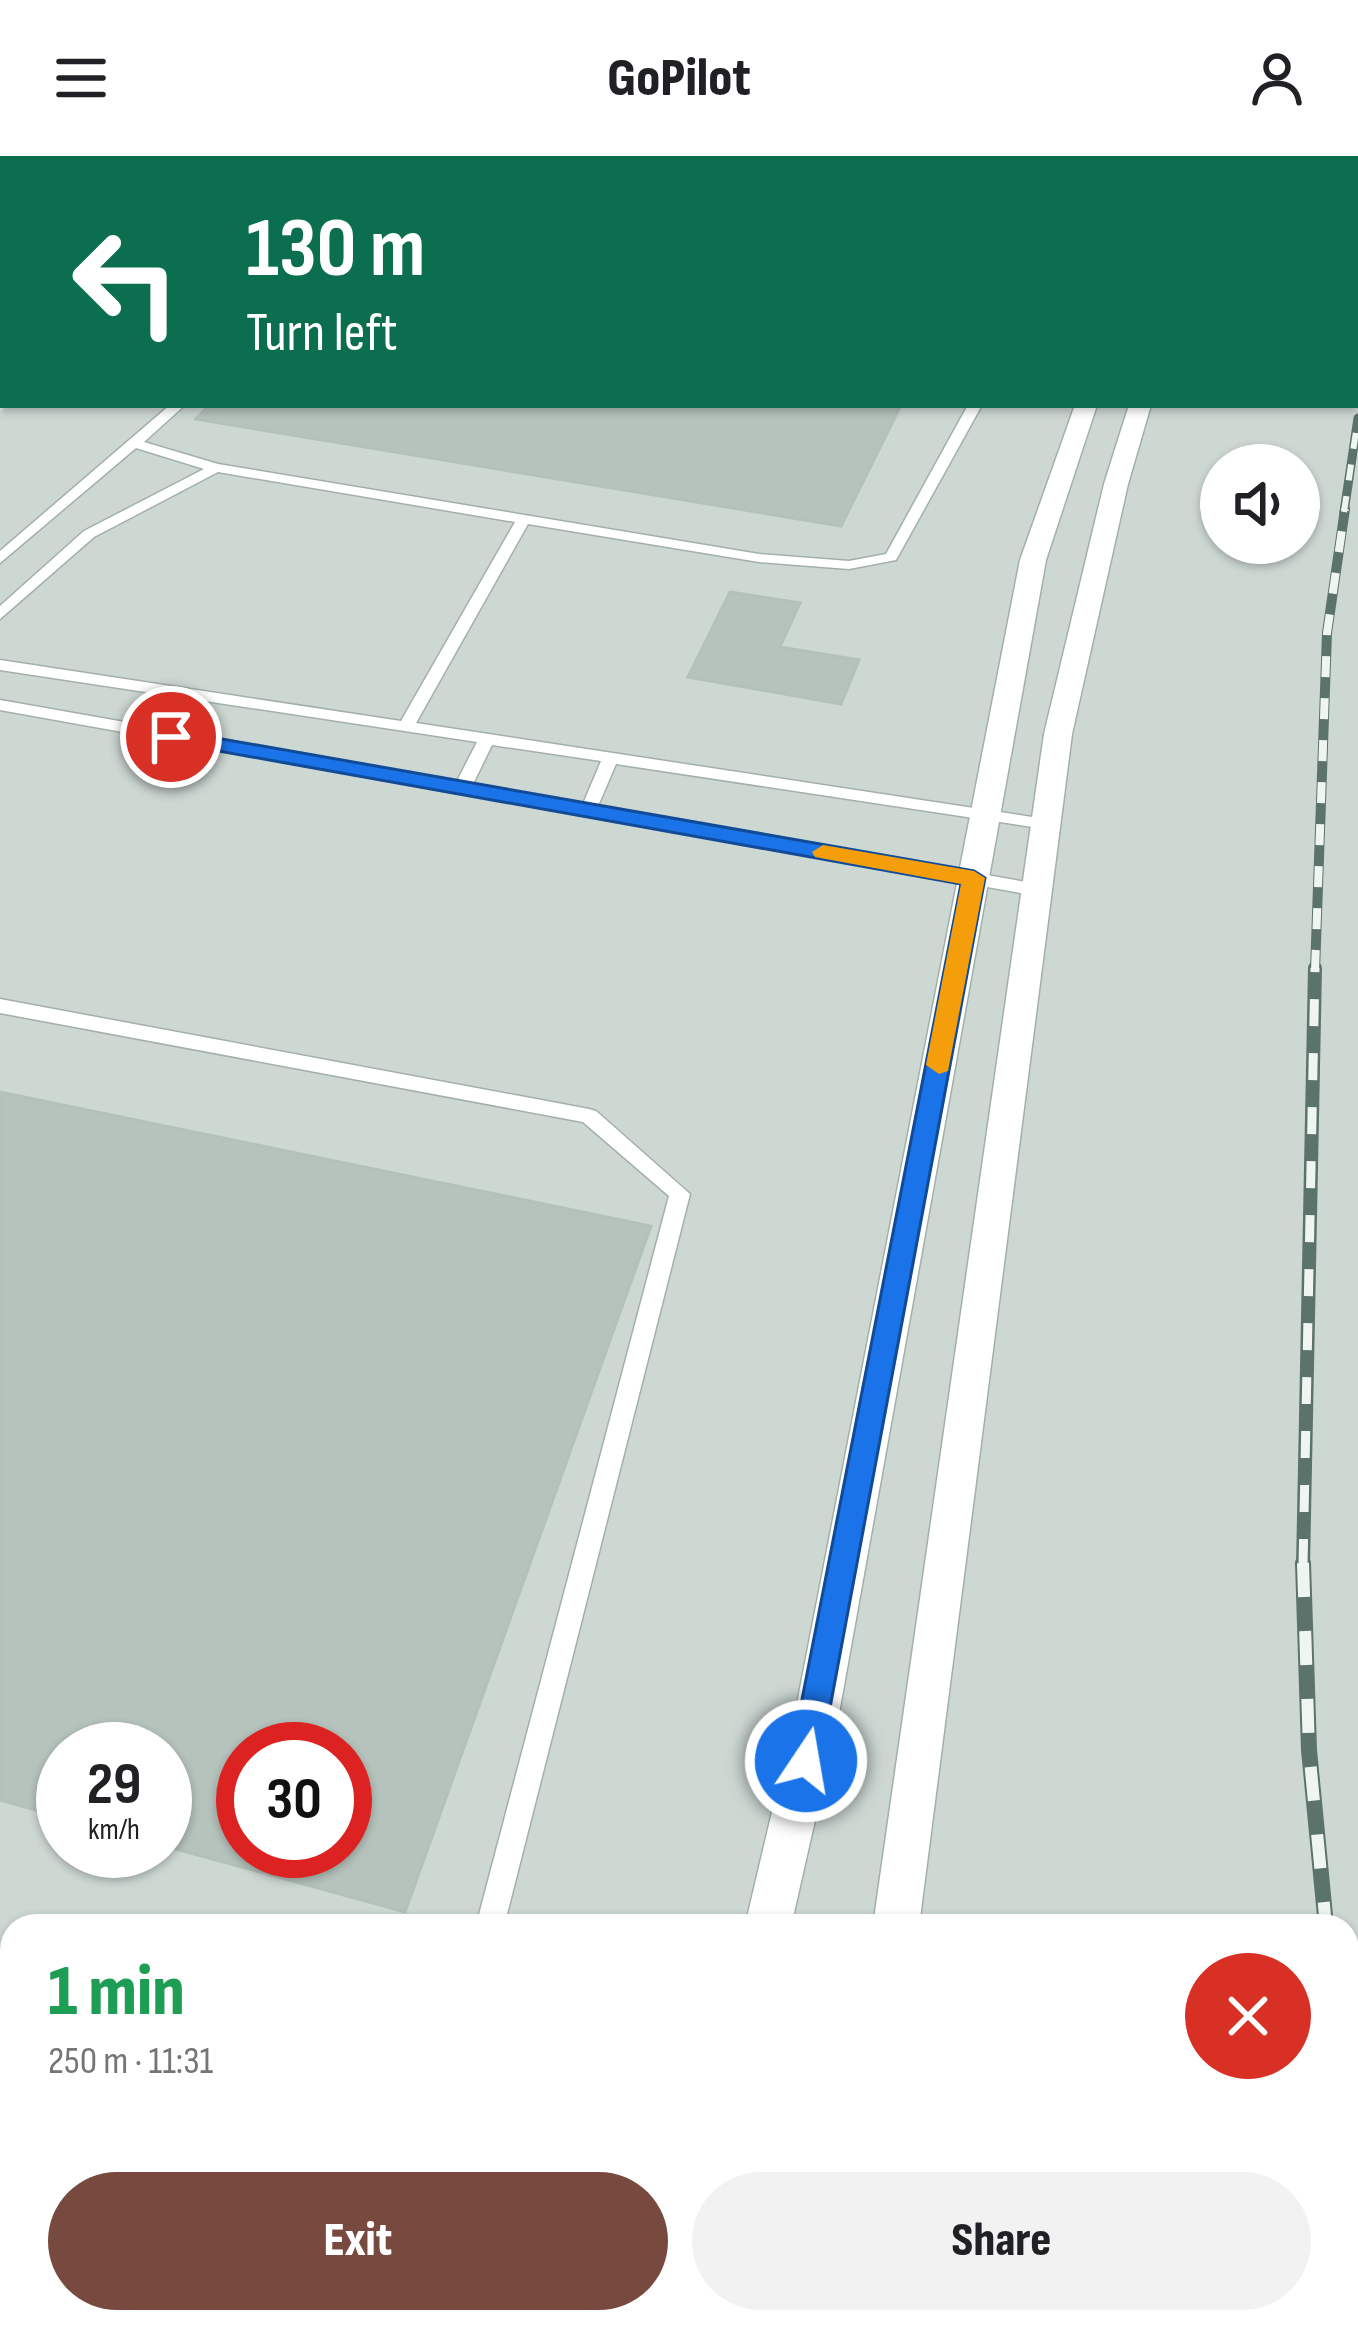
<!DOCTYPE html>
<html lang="en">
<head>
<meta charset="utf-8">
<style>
  :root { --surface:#fff; --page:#f2f2f2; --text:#202124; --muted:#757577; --accent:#78493f }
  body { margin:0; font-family:"Sofia Sans Condensed",sans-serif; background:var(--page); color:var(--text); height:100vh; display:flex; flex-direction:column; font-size:45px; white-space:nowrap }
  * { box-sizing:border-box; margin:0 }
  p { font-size:39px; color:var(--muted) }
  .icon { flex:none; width:66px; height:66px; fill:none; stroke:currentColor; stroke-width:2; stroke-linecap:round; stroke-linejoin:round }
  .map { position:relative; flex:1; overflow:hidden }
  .details { position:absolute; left:0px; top:1758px; width:1359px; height:420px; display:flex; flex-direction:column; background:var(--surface); border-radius:36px 36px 0 0; box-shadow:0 3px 9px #0004 }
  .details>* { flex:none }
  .hud { position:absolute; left:0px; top:0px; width:1359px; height:252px; box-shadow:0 3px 9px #0004; background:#0b6e4f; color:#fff; overflow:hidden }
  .tools { position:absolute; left:1200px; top:288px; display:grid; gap:24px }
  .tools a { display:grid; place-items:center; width:120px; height:120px; border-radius:50%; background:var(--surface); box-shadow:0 3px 9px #0004; font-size:60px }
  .speed { position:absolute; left:36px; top:1566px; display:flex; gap:24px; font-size:60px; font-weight:700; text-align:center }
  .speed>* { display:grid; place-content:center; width:156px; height:156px; border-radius:50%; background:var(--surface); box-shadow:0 3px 9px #0004; line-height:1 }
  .speed small { font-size:30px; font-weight:400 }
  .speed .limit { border:18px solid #d22; background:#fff; color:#111 }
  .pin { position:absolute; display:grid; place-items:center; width:102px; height:102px; color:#fff; margin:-51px; border:6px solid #fff; border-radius:50%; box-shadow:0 3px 12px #0007 }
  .me { position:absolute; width:132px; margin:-66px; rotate:12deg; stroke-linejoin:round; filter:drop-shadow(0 0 9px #0008) }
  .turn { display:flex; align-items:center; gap:42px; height:252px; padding:0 48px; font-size:54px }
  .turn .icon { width:156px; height:156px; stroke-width:2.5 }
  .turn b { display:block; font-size:84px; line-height:102px }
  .round { display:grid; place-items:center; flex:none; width:126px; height:126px; border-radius:63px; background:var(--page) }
  .head { display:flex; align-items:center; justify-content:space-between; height:204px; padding:0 48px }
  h1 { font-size:72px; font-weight:800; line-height:90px; color:#1e9e55 }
  .button { display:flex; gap:24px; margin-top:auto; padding:24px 48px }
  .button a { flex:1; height:138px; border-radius:72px; background:var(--accent); color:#fff; font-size:48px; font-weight:800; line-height:138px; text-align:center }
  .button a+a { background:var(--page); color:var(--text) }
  header { display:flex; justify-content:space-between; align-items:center; height:156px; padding:0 48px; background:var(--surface); font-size:54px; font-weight:800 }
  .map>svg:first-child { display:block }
  .built { fill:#cdd8d3; fill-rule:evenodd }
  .building { fill:#b5c3bc; stroke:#b2c2ba; stroke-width:3; fill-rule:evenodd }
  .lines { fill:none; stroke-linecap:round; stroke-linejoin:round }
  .lane-casing { stroke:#a3b0aa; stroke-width:3 }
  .street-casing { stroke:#a3b0aa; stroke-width:3 }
  .lane { fill:#fff; fill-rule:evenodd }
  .street { fill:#fff; fill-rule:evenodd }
  .rail-far3-casing { stroke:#5c736b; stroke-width:9 }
  .rail-far2-casing { stroke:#5c736b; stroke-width:10 }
  .rail-far1-casing { stroke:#5c736b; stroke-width:14 }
  .rail-casing { stroke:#5c736b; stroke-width:16 }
  .rail-far3 { stroke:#eff6f2; stroke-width:6; stroke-dasharray:16; stroke-linecap:butt }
  .rail-far2 { stroke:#eff6f2; stroke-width:8; stroke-dasharray:21; stroke-linecap:butt }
  .rail-far1 { stroke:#eff6f2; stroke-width:9; stroke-dasharray:27; stroke-linecap:butt }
  .rail { stroke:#eff6f2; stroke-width:12; stroke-dasharray:34; stroke-linecap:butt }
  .route { fill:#1a73e8; stroke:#114b97; stroke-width:3 }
  .slow { fill:#f59e0b }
</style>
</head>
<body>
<header><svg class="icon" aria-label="menu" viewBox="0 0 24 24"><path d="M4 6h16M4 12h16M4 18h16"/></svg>GoPilot<svg class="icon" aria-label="person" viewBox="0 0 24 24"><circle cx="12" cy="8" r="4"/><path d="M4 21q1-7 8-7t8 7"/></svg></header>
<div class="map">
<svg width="1358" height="2178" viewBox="0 0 1358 2178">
  <rect width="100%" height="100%" fill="#dfe9e4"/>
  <!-- built -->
  <path class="built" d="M 300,0 L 1358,0 L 1358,2178 L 0,2178 L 0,256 L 8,249 L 1356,249 L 1356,3 L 296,3 ZM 1221,309 L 1299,309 L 1299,387 L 1221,387 ZM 63,1593 L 165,1593 L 165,1695 L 63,1695 ZM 243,1593 L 345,1593 L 345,1695 L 243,1695 ZM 12,1770 L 1347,1770 L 1347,2166 L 12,2166 Z"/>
  <!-- building -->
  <path class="building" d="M 0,0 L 160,0 L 3,3 L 3,60 Z
    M 510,0 L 1019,0 L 1018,3 Z
    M 209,249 L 901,249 L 841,370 L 196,263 Z
    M 730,436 L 800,447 L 780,491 L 859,504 L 841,548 L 688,521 Z
    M 0,936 L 651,1070 L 405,1756 L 165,1690 L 165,1593 L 63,1593 L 63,1662 L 0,1644 ZM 243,1593 L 345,1593 L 345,1695 L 243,1695 Z"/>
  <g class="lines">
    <defs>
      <path id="lane" d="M 428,0 L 440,0 L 425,3 Z
        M 1108,0 L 1120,0 L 1106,3 Z
        M 170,249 L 185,249 L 144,286 L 218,308 L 759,398 L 849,405 L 886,398 L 968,249 L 982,249 L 896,404 L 849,413 L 759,406 L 528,368 L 416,567 L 1052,664 L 1055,668 L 1046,673 L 616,608 L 598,650 L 1037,728 L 1046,734 L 1037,740 L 0,554 L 0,544 L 457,625 L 477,586 L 0,514 L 0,504 L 401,565 L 515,366 L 218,316 L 94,381 L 0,463 L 0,450 L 84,375 L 204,313 L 136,292 L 0,407 L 0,395 ZM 492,589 L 601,605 L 583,648 L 473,628 Z
        M 0,843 L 589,953 L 596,955 L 690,1038 L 504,1770 L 476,1770 L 669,1040 L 583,966 L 0,857 Z
        M 0,2085 L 12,2089 L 12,2119 L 0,2115 Z
        M 189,2166 L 250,2166 L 257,2178 L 196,2178 Z
        M 373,2166 L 403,2166 L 400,2178 L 370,2178 Z"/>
      <path id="street" d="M 1075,249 L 1097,249 L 1046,404 L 838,1563 L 791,1770 L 745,1770 L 794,1563 L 1020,404 Z
        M 1129,249 L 1151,249 L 1128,328 L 1072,578 L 919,1770 L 873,1770 L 1044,578 L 1104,328 Z
        M 650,2166 L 702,2166 L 701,2178 L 647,2178 Z
        M 816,2166 L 868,2166 L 867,2178 L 813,2178 Z"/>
    </defs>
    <!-- lane casing -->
    <use href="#lane" class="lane-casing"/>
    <!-- street casing -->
    <use href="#street" class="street-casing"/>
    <!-- lane -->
    <use href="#lane" class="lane"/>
    <!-- street -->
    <use href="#street" class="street"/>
    <defs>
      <path id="rail-far3" d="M 1344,356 L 1358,262"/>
      <path id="rail-far2" d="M 1315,815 L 1327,477 L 1345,353"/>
      <path id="rail-far1" d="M 1303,1410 L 1315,812"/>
      <path id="rail" d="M 1303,1407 L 1309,1594 L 1326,1770
        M 1345,2166 L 1345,2178"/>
    </defs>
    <!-- rail-far3 casing -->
    <use href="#rail-far3" class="rail-far3-casing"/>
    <!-- rail-far2 casing -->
    <use href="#rail-far2" class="rail-far2-casing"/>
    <!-- rail-far1 casing -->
    <use href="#rail-far1" class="rail-far1-casing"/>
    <!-- rail casing -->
    <use href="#rail" class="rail-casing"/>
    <!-- rail-far3 -->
    <use href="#rail-far3" class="rail-far3"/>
    <!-- rail-far2 -->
    <use href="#rail-far2" class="rail-far2"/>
    <!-- rail-far1 -->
    <use href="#rail-far1" class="rail-far1"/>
    <!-- rail -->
    <use href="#rail" class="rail"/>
  </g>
  <!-- route -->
  <path class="route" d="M 171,574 L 974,715 L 985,722 L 818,1616 L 806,1621 L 795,1616 L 790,1605 L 961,728 L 163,585 L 160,581 Z"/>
  <!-- slow -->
  <path class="slow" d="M 823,689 L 974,715 L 985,722 L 948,915 L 939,918 L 926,909 L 961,728 L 815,701 L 812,696 Z"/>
</svg>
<div class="tools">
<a><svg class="icon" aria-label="sound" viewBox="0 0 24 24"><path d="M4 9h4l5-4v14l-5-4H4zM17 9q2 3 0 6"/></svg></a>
</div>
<div class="speed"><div>29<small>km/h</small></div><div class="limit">30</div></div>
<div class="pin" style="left:171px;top:581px;background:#d93025"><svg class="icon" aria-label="arrive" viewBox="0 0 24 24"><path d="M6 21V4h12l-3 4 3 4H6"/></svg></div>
<svg class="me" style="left:806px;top:1605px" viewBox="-20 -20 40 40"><circle r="17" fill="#1a73e8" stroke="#fff" stroke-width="3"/><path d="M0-11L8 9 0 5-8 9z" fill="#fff"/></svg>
<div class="hud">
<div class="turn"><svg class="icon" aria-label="left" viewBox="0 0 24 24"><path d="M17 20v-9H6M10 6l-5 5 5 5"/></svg><div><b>130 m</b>Turn left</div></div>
</div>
<section class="details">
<div class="head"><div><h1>1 min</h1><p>250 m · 11:31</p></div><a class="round" style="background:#d93025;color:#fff"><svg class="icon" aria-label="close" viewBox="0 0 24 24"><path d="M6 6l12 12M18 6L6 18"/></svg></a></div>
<div class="button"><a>Exit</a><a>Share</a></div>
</section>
</div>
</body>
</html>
